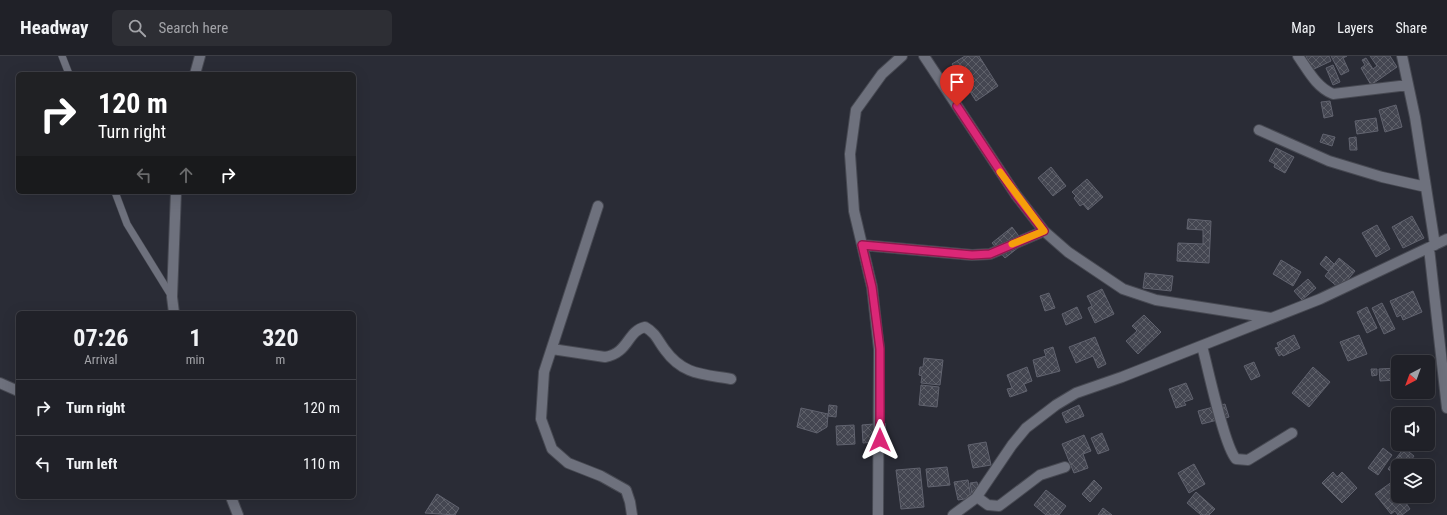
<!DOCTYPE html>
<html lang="en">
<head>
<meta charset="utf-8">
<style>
  :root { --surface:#202128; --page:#2d2e34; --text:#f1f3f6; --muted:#a2a3a8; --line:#3d3e45 }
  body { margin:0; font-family:"Roboto Condensed",sans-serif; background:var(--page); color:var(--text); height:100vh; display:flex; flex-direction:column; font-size:15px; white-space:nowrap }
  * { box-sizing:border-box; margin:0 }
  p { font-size:13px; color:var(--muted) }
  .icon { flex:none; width:22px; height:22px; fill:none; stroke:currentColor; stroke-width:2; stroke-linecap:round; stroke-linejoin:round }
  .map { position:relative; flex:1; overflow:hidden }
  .panel { position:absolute; left:16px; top:255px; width:340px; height:188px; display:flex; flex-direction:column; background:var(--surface); border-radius:6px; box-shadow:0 4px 16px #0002,0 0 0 1px var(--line) }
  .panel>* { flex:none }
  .guide { position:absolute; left:16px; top:16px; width:340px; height:122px; border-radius:6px; box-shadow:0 4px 16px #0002,0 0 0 1px var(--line); background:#202124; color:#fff; overflow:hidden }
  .needle { width:26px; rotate:221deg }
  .fabs { position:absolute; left:1391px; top:299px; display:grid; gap:8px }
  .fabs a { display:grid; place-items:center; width:44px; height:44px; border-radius:6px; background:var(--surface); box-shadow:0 4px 16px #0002,0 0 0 1px var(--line); font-size:20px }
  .pin { position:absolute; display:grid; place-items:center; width:34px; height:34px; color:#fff; margin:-41px -17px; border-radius:50% 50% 50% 0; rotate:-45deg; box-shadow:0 0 4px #0007 }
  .pin .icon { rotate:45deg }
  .me { position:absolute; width:44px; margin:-22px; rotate:0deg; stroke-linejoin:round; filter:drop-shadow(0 0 3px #0008) }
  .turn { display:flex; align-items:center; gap:14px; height:84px; padding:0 16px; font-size:18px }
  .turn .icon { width:52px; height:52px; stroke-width:2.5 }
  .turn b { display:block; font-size:28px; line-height:34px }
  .lanes { display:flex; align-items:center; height:38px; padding:0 16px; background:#0003; justify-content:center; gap:20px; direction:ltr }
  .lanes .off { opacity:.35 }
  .eta { display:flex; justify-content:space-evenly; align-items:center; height:68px; text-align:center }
  .eta b { font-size:24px; font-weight:700; line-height:28px }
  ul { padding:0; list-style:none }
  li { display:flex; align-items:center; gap:12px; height:56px; padding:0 16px; border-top:1px solid var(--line) }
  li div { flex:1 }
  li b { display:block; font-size:15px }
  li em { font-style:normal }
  header { display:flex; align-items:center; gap:24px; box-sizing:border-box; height:56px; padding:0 20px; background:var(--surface); border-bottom:1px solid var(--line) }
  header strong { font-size:19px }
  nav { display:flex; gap:22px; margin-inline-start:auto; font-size:14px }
  .search { width:280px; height:36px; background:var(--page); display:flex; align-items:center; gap:10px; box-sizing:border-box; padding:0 14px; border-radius:6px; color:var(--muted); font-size:15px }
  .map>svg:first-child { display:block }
  .building { fill:url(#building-cross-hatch); stroke:#61636f }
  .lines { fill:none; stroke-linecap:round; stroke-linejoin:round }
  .lane-casing { stroke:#474952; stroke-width:8 }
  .street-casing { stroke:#474952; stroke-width:12 }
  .secondary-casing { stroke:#474952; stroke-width:12 }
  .lane { stroke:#6e717d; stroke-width:7 }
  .street { stroke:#6e717d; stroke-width:10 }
  .secondary { stroke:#6e717d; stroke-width:10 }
  .route-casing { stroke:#8e194d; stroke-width:10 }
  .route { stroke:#db2777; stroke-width:7 }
  .slow { stroke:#f59e0b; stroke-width:7 }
</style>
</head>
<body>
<header>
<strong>Headway</strong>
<div class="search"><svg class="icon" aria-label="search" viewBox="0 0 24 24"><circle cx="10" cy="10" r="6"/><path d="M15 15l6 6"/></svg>Search here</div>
<nav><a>Map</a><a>Layers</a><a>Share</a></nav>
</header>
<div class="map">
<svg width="1447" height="459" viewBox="0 0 1447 459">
  <defs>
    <pattern id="building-cross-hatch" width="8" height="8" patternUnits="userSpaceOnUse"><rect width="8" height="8" fill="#444651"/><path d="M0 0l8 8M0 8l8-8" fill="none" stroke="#5e6069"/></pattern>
  </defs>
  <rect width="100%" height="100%" fill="#2a2c36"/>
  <!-- building -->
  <path class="building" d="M 965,0 L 979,0 L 998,30 L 976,45 L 965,28 L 960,32 L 955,24 L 960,21 L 952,8 Z
    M 1306,0 L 1329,0 L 1331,5 L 1312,14 Z
    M 1331,0 L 1347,0 L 1343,2 L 1349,15 L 1341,19 Z
    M 1370,0 L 1390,0 L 1397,11 L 1371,29 L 1361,12 L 1365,9 L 1362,4 L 1366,2 L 1373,13 L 1377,10 Z
    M 1333,9 L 1340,26 L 1333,29 L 1326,12 Z
    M 1330,45 L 1333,60 L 1324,62 L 1321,46 Z
    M 1396,49 L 1402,71 L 1385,76 L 1379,54 Z
    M 1376,62 L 1378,75 L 1357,78 L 1355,65 Z
    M 1323,78 L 1335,81 L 1332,90 L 1320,86 Z
    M 1356,81 L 1357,94 L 1350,94 L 1349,82 Z
    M 1276,92 L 1294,101 L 1285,117 L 1274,111 L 1275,108 L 1269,105 Z
    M 1051,111 L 1066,130 L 1053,140 L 1038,122 Z
    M 1087,123 L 1103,141 L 1088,154 L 1083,148 L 1080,150 L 1074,142 L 1076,140 L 1072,136 Z
    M 1412,160 L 1424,182 L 1403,192 L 1392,171 Z
    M 1188,163 L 1211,165 L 1209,207 L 1177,205 L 1178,187 L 1203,188 L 1203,174 L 1187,173 Z
    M 1377,169 L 1390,193 L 1376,201 L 1362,177 Z
    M 1012,171 L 1024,187 L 1005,202 L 992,187 Z
    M 1326,200 L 1334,208 L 1328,215 L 1320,208 Z
    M 1339,202 L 1355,215 L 1340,233 L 1325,220 Z
    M 1281,204 L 1301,216 L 1293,230 L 1273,218 Z
    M 1145,217 L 1173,220 L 1171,235 L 1143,232 Z
    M 1308,223 L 1316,232 L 1302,244 L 1294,235 Z
    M 1102,233 L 1114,258 L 1095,267 L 1088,252 L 1092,250 L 1087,240 Z
    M 1413,235 L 1422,256 L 1403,264 L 1401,259 L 1397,261 L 1390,245 Z
    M 1049,237 L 1055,252 L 1045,255 L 1040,240 Z
    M 1382,247 L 1395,273 L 1384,278 L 1372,252 Z
    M 1077,251 L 1082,262 L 1066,269 L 1062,258 Z
    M 1367,251 L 1377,272 L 1367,277 L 1357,256 Z
    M 1144,259 L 1161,276 L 1138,298 L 1126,285 L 1137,275 L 1132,270 Z
    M 1294,279 L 1300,292 L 1283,300 L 1282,298 L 1279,300 L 1275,292 L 1279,291 L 1277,287 Z
    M 1359,279 L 1367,298 L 1348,305 L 1340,286 Z
    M 1095,281 L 1106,308 L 1098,312 L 1093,300 L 1076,307 L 1069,291 Z
    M 1053,291 L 1060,315 L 1037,321 L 1033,304 L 1046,300 L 1044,294 Z
    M 924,302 L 943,304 L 940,329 L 921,327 L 922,320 L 919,319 L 920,311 L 923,311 Z
    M 1254,306 L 1260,320 L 1251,324 L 1244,310 Z
    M 1027,311 L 1032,325 L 1024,328 L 1027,335 L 1010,341 L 1007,333 L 1012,332 L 1007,319 Z
    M 1313,311 L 1330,326 L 1309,351 L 1292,337 Z
    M 1397,312 L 1398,324 L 1380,325 L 1379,313 Z
    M 1371,313 L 1377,313 L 1377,319 L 1372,320 Z
    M 1186,327 L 1193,343 L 1184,346 L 1186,349 L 1176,352 L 1169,333 Z
    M 921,329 L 939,331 L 937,351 L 919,349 Z
    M 1225,348 L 1229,361 L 1202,368 L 1198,355 Z
    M 829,349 L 837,350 L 836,361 L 828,360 Z
    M 1079,349 L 1084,360 L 1066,367 L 1062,357 Z
    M 801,352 L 828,358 L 827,371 L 817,377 L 797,371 Z
    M 885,367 L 887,385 L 863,387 L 862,369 Z
    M 854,369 L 855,388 L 837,389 L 836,370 Z
    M 1102,377 L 1109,394 L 1098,398 L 1091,382 Z
    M 1084,379 L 1091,395 L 1083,398 L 1088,412 L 1074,417 L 1062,388 Z
    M 986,386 L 991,409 L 973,412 L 968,389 Z
    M 1383,392 L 1392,399 L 1378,419 L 1368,412 Z
    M 1404,392 L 1414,400 L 1407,410 L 1398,410 L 1398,421 L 1388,413 Z
    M 1194,408 L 1205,428 L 1189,437 L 1178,417 Z
    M 947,411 L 950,429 L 928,431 L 926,413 Z
    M 920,412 L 924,451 L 901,453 L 896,414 Z
    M 1333,416 L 1337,421 L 1342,416 L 1357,432 L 1342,447 L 1322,427 Z
    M 1396,423 L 1398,426 L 1398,440 L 1408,440 L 1410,443 L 1406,447 L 1410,453 L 1402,459 L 1398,459 L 1395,455 L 1391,458 L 1375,438 Z
    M 968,424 L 971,442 L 958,444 L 954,426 Z
    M 1094,424 L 1102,432 L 1090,446 L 1082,438 Z
    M 977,426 L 979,437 L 972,438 L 970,427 Z
    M 1046,434 L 1066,450 L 1059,459 L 1046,459 L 1034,449 Z
    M 1196,436 L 1215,453 L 1209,459 L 1201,459 L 1187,447 Z
    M 437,438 L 459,452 L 455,459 L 425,457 Z
    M 1103,452 L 1112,459 L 1098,459 Z"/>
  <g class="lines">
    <defs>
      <path id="lane" d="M 62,0 L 69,18
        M 115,136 L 127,168 L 172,241"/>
      <path id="street" d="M 924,0 L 1016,139 L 1044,175 L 1068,196 L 1123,233 L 1156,244 L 1271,262
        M 1298,0 C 1308,14 1316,31 1333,38 L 1408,29
        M 1402,0 L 1415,61 L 1435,189
        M 1259,74 L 1329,105 L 1382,121 L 1426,131
        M 598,150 L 544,316 L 541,363 L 552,393 L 568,407 L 601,420 L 626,434 L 630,446 L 632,459
        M 862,189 L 972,199 L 990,198 L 1044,175
        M 1429,192 L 1447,352
        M 1202,290 C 1208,312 1224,390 1236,403 L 1248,404 L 1292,377
        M 552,293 L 605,301 C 629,297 627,275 645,271 C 656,277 658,285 665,294 C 683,319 703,318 731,323
        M 0,327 L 18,335
        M 977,441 L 988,449 L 999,450 L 1040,419 L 1065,411
        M 878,459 L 879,293 L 872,231 L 854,155 L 850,98 L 856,54 L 882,18 L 902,0
        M 953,459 L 976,442 L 1012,389 L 1026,372 L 1056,349 L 1076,337 L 1122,321 L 1320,243 L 1447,183"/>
      <path id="secondary" d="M 195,18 L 200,0
        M 174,257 L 172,241 L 176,136
        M 231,441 L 238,459"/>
    </defs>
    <!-- lane casing -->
    <use href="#lane" class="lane-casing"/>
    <!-- street casing -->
    <use href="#street" class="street-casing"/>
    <!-- secondary casing -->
    <use href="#secondary" class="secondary-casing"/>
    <!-- lane -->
    <use href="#lane" class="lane"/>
    <!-- street -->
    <use href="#street" class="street"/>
    <!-- secondary -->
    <use href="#secondary" class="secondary"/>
  </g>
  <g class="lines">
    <defs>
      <path id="route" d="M 880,384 L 880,293 L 872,231 L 862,189 L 972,199 L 990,198 L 1044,175 L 1016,139 L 957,50"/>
    </defs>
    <!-- route casing -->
    <use href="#route" class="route-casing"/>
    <!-- route -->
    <use href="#route" class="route"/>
    <!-- slow -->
    <path class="slow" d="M 1000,116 L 1044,175 L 1012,188"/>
  </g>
</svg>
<div class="fabs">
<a><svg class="needle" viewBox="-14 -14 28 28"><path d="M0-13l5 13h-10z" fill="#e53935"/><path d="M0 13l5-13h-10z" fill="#a2a3a8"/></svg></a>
<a><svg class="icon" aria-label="sound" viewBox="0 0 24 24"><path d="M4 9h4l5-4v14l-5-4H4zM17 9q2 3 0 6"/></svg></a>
<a><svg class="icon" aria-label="layers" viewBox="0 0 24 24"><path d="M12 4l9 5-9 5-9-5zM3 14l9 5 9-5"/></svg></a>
</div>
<div class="pin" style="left:957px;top:50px;background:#d93025"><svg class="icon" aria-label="arrive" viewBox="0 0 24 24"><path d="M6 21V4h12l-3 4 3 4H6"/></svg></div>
<svg class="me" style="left:880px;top:384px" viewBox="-20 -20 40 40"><path d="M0-17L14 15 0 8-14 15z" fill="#db2777" stroke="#fff" stroke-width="4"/></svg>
<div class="guide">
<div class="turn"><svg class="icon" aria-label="right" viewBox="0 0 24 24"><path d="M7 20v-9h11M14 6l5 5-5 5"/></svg><div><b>120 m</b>Turn right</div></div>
<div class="lanes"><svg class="icon off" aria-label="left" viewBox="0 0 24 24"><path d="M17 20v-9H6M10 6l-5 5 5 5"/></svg><svg class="icon off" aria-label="ahead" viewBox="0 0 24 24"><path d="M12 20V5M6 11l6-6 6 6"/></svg><svg class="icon" aria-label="right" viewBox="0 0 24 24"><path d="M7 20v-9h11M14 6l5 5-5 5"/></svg></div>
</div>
<section class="panel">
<div class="eta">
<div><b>07:26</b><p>Arrival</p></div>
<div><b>1</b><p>min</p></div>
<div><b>320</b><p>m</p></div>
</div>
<ul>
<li><svg class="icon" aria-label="right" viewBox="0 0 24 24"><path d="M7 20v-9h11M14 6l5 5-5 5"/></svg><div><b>Turn right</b></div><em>120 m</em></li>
<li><svg class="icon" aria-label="left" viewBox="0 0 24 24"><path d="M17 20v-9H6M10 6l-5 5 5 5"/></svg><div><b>Turn left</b></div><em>110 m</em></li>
</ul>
</section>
</div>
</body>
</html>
